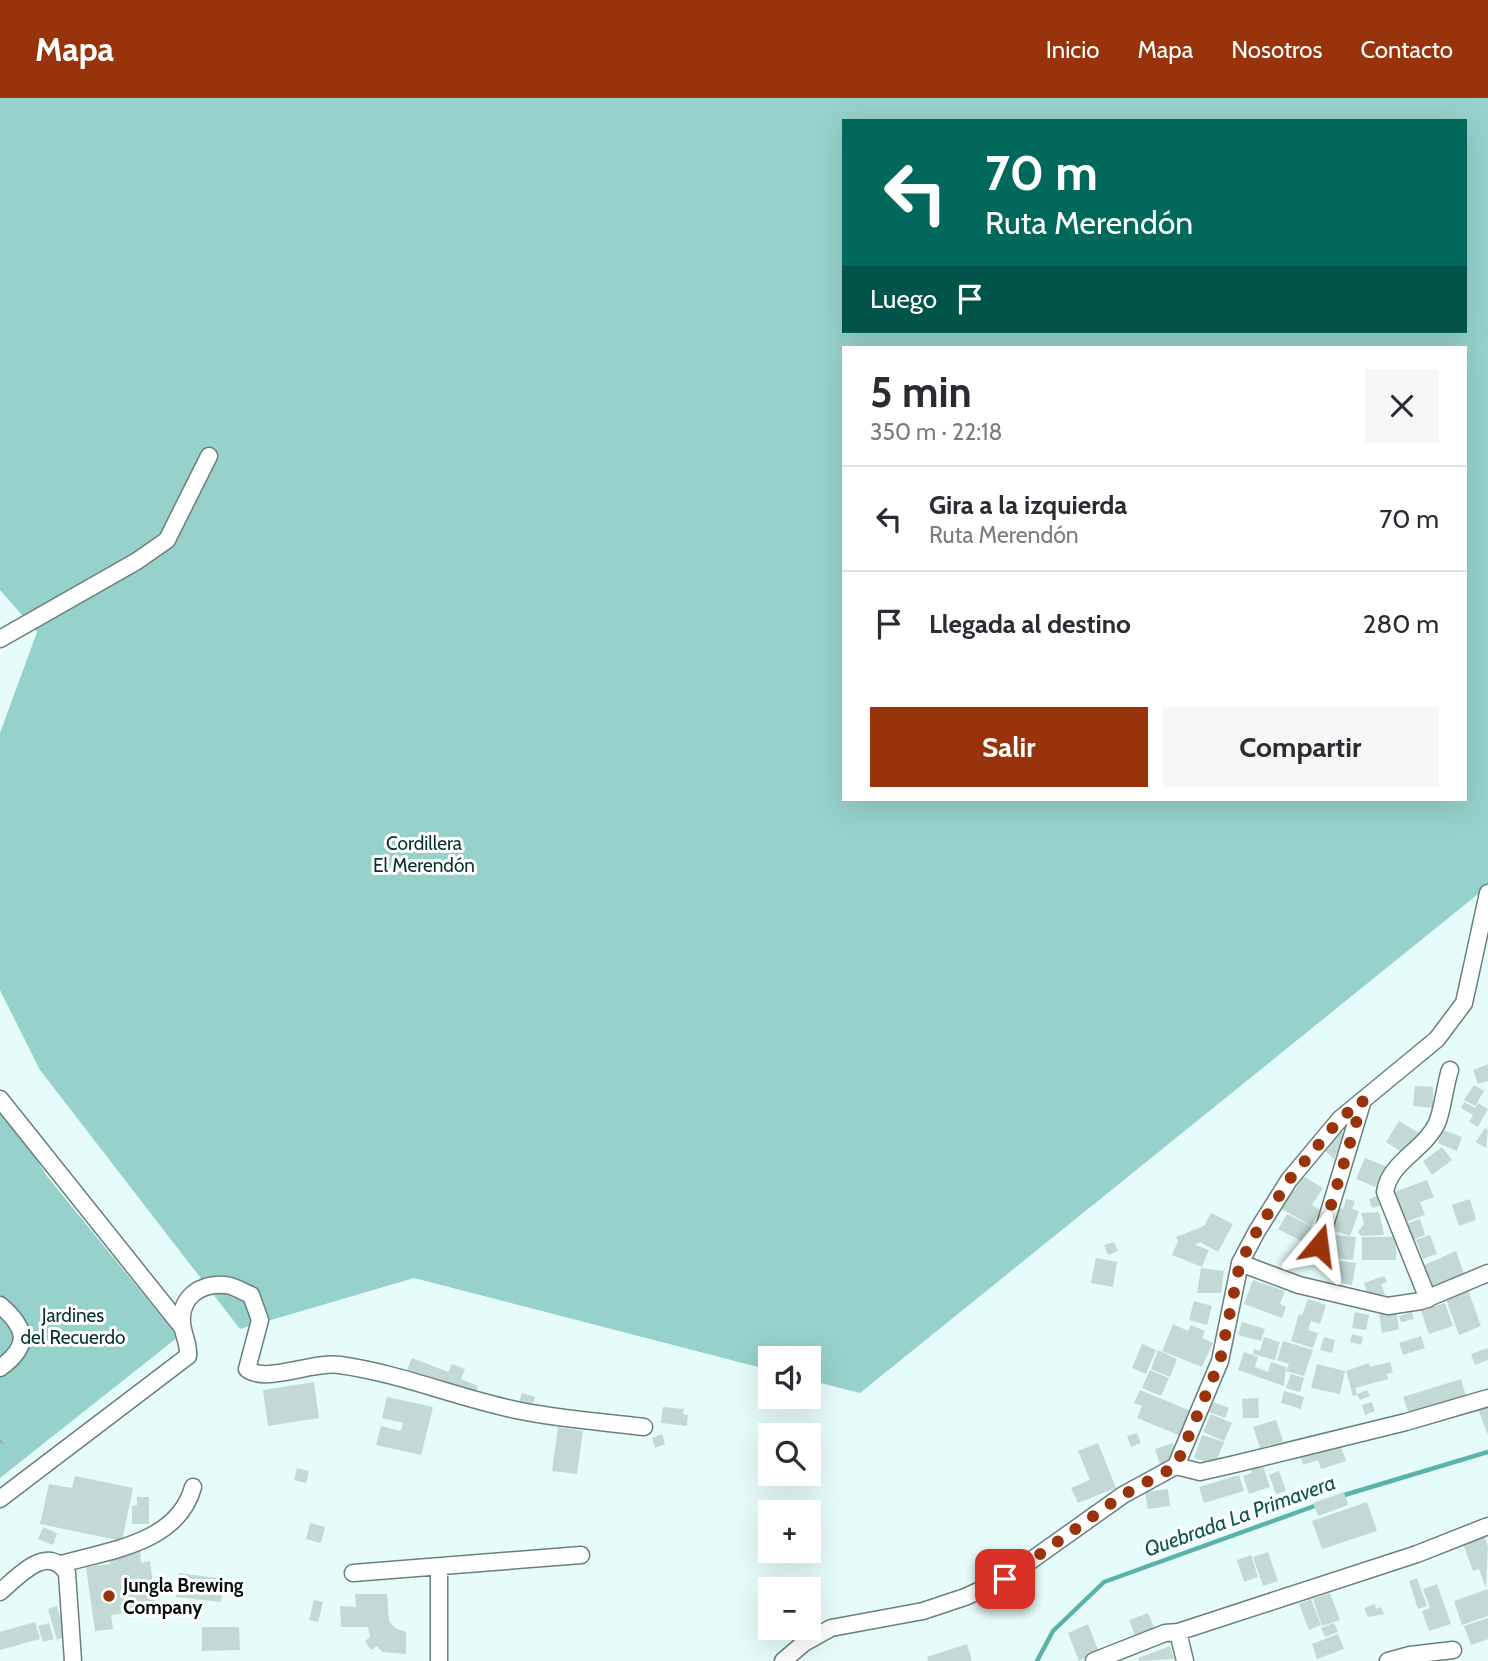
<!DOCTYPE html>
<html lang="es">
<head>
<meta charset="utf-8">
<style>
  :root { --surface:#fff; --page:#f7f7f7; --text:#2b2b33; --muted:#7c7c81; --line:#e1e1e2; --accent:#99330c }
  body { margin:0; font-family:Cabin,sans-serif; background:var(--page); color:var(--text); height:100vh; display:flex; flex-direction:column; font-size:26px; white-space:nowrap }
  * { box-sizing:border-box; margin:0 }
  p { font-size:23px; color:var(--muted) }
  .icon { flex:none; width:38px; height:38px; fill:none; stroke:currentColor; stroke-width:2; stroke-linecap:round; stroke-linejoin:round }
  .map { position:relative; flex:1; overflow:hidden }
  .sheet { position:absolute; left:842px; top:248px; width:625px; height:455px; display:flex; flex-direction:column; background:var(--surface); border-radius:0px; box-shadow:0 7px 28px #0002 }
  .sheet>* { flex:none }
  .hud { position:absolute; left:842px; top:21px; width:625px; height:214px; border-radius:0px; box-shadow:0 7px 28px #0002; background:#00695c; color:#fff; overflow:hidden }
  .fabs { position:absolute; left:758px; top:1248px; display:grid; gap:14px }
  .fabs a { display:grid; place-items:center; width:63px; height:63px; border-radius:0px; background:var(--surface); box-shadow:0 7px 28px #0002; font-size:35px }
  .pin { position:absolute; display:grid; place-items:center; width:60px; height:60px; color:#fff; margin:-30px; border-radius:14px; box-shadow:0 4px 10px #0006 }
  .me { position:absolute; width:77px; margin:-38px; rotate:16deg; stroke-linejoin:round; filter:drop-shadow(0 0 5px #0008) }
  .turn { display:flex; align-items:center; gap:24px; height:147px; padding:0 28px; font-size:32px }
  .turn .icon { width:91px; height:91px; stroke-width:2.5 }
  .turn b { display:block; font-size:49px; line-height:60px }
  .then { display:flex; align-items:center; height:66px; padding:0 28px; background:#0003; gap:14px; font-size:26px }
  .round { display:grid; place-items:center; flex:none; width:74px; height:74px; border-radius:0px; background:var(--page) }
  .overview { display:flex; align-items:center; justify-content:space-between; height:119px; padding:0 28px }
  h1 { font-size:42px; font-weight:700; line-height:52px }
  .primary-button { display:flex; gap:14px; margin-top:auto; padding:14px 28px }
  .primary-button a { flex:1; height:80px; border-radius:0px; background:var(--accent); color:#fff; font-size:28px; font-weight:700; line-height:80px; text-align:center }
  .primary-button a+a { background:var(--page); color:var(--text) }
  ul { padding:0; list-style:none }
  li { display:flex; align-items:center; gap:21px; height:105px; padding:0 28px; border-top:2px solid var(--line) }
  li div { flex:1 }
  li b { display:block; font-size:26px }
  li em { font-style:normal }
  header { display:flex; align-items:center; gap:42px; box-sizing:border-box; height:98px; padding:0 35px; background:var(--accent); color:#fff }
  header strong { font-size:33px }
  nav { display:flex; gap:38px; margin-inline-start:auto; font-size:24px }
  .map>svg:first-child { display:block }
  .green { fill:#96d1cb; fill-rule:evenodd }
  .lines { fill:none; stroke-linecap:round; stroke-linejoin:round }
  .stream { stroke:#5bb2ab; stroke-width:4.5 }
  .building { fill:#c3d9d6 }
  .minor-casing { stroke:#6b7f7d; stroke-width:19 }
  .path { stroke:#a0b1b0; stroke-width:2.5; stroke-dasharray:5 5; stroke-linecap:butt }
  .minor { stroke:#fff; stroke-width:16 }
  .route { stroke:#99330c; stroke-width:12; stroke-dasharray:0 21.6 }
  .poi-dot { fill:#99330c; stroke:#fff; stroke-width:2.5 }
  .labels { text-anchor:middle; stroke-width:6; stroke-linejoin:round; paint-order:stroke }
  .park-label { font-size:19px; fill:#06322f; stroke:#fff }
  .poi-label { font-size:19px; font-weight:bold; fill:#070e0d; stroke:#fff; text-anchor:start }
  .water-label { font-size:21px; font-style:italic; fill:#095753; stroke:#fff }
</style>
</head>
<body>
<header>
<strong>Mapa</strong>
<nav><a>Inicio</a><a>Mapa</a><a>Nosotros</a><a>Contacto</a></nav>
</header>
<div class="map">
<svg width="1488" height="1563" viewBox="0 0 1488 1563">
  <rect width="100%" height="100%" fill="#e6fcfa"/>
  <!-- green -->
  <path class="green" d="M 0,0 L 1488,0 L 1488,788 L 860,1295 L 809,1282 L 808,1260 L 770,1260 L 770,1272 L 414,1180 L 240,1231 L 40,972 L 0,892 L 0,635 L 37,534 L 0,492 ZM 844,23 L 1465,23 L 1465,233 L 844,233 ZM 844,250 L 1465,250 L 1465,702 L 844,702 Z
    M 0,999 L 46,1077 L 178,1239 L 0,1380 Z"/>
  <g class="lines">
    <!-- stream -->
    <path class="stream" d="M 1341,1398 L 1488,1354
      M 1037,1563 L 1053,1533 L 1104,1484 L 1320,1406"/>
  </g>
  <!-- building -->
  <path class="building" d="M 1488,966 L 1488,983 L 1478,986 L 1473,972 Z
    M 1474,987 L 1484,993 L 1475,1008 L 1464,1002 Z
    M 1415,988 L 1433,989 L 1433,1010 L 1413,1008 Z
    M 1464,1004 L 1475,1010 L 1478,1005 L 1488,1011 L 1478,1029 L 1469,1024 L 1473,1017 L 1461,1010 Z
    M 1399,1023 L 1419,1035 L 1406,1057 L 1386,1044 Z
    M 1485,1030 L 1488,1032 L 1486,1050 L 1476,1044 Z
    M 1339,1032 L 1344,1036 L 1334,1061 L 1323,1051 Z
    M 1443,1032 L 1462,1039 L 1457,1053 L 1438,1045 Z
    M 1442,1049 L 1452,1062 L 1432,1077 L 1423,1063 Z
    M 1365,1060 L 1387,1069 L 1375,1089 L 1356,1081 Z
    M 1303,1078 L 1323,1090 L 1312,1107 L 1320,1112 L 1311,1128 L 1275,1107 L 1285,1088 L 1294,1093 Z
    M 1427,1082 L 1434,1099 L 1420,1104 L 1425,1117 L 1400,1126 L 1389,1096 Z
    M 1377,1098 L 1380,1108 L 1372,1110 L 1369,1101 Z
    M 1346,1101 L 1355,1103 L 1352,1111 L 1359,1113 L 1350,1138 L 1330,1131 L 1337,1109 L 1343,1111 Z
    M 1470,1101 L 1476,1122 L 1459,1128 L 1452,1107 Z
    M 1379,1114 L 1384,1137 L 1361,1138 L 1358,1134 L 1364,1126 L 1361,1115 Z
    M 1211,1115 L 1233,1126 L 1218,1154 L 1200,1144 L 1195,1147 L 1209,1152 L 1202,1169 L 1172,1157 L 1178,1143 L 1176,1139 L 1204,1128 Z
    M 1287,1116 L 1316,1131 L 1307,1146 L 1278,1131 Z
    M 1420,1121 L 1425,1137 L 1411,1143 L 1405,1126 Z
    M 1334,1137 L 1356,1139 L 1353,1162 L 1332,1160 Z
    M 1430,1137 L 1437,1156 L 1423,1161 L 1416,1142 Z
    M 1362,1139 L 1396,1139 L 1396,1162 L 1362,1162 Z
    M 1114,1144 L 1118,1153 L 1108,1157 L 1104,1147 Z
    M 1456,1153 L 1464,1176 L 1429,1189 L 1422,1168 Z
    M 1096,1160 L 1117,1164 L 1113,1189 L 1091,1185 Z
    M 1335,1162 L 1356,1165 L 1352,1187 L 1332,1184 Z
    M 1201,1170 L 1224,1173 L 1221,1195 L 1197,1195 Z
    M 1384,1178 L 1387,1184 L 1381,1186 L 1385,1197 L 1367,1195 L 1364,1185 Z
    M 1253,1182 L 1285,1193 L 1280,1206 L 1286,1209 L 1282,1220 L 1244,1206 Z
    M 1468,1192 L 1481,1228 L 1459,1237 L 1446,1201 Z
    M 1308,1201 L 1326,1207 L 1320,1226 L 1311,1223 L 1308,1232 L 1318,1235 L 1313,1250 L 1291,1243 L 1299,1216 L 1302,1217 Z
    M 1194,1203 L 1212,1208 L 1207,1227 L 1189,1222 Z
    M 1445,1205 L 1453,1228 L 1429,1236 L 1421,1213 Z
    M 1396,1212 L 1399,1231 L 1382,1235 L 1379,1215 Z
    M 1355,1214 L 1369,1217 L 1366,1232 L 1352,1230 Z
    M 1412,1214 L 1414,1221 L 1401,1224 L 1399,1218 Z
    M 1242,1224 L 1265,1231 L 1261,1243 L 1238,1237 Z
    M 1173,1226 L 1188,1233 L 1191,1227 L 1205,1233 L 1202,1240 L 1213,1245 L 1202,1269 L 1162,1253 Z
    M 1352,1236 L 1363,1239 L 1361,1247 L 1350,1244 Z
    M 1421,1238 L 1425,1250 L 1403,1257 L 1399,1245 Z
    M 1264,1239 L 1280,1244 L 1275,1262 L 1253,1256 L 1254,1251 L 1260,1253 Z
    M 1324,1239 L 1335,1242 L 1332,1255 L 1320,1252 Z
    M 1283,1243 L 1313,1252 L 1304,1278 L 1286,1273 L 1289,1266 L 1277,1262 Z
    M 1142,1246 L 1156,1252 L 1146,1276 L 1132,1270 Z
    M 1488,1250 L 1488,1262 L 1475,1267 L 1471,1256 Z
    M 1158,1252 L 1177,1261 L 1170,1279 L 1151,1271 Z
    M 1244,1254 L 1258,1259 L 1255,1269 L 1268,1274 L 1271,1264 L 1286,1269 L 1284,1288 L 1238,1272 Z
    M 412,1260 L 448,1274 L 452,1266 L 465,1271 L 461,1281 L 478,1288 L 474,1298 L 407,1272 Z
    M 1390,1264 L 1393,1274 L 1387,1276 L 1388,1281 L 1355,1290 L 1357,1297 L 1353,1298 L 1346,1273 L 1369,1265 L 1370,1269 Z
    M 1317,1266 L 1345,1273 L 1340,1296 L 1311,1290 Z
    M 1150,1272 L 1169,1280 L 1161,1298 L 1142,1290 Z
    M 1291,1276 L 1304,1280 L 1300,1294 L 1286,1290 Z
    M 1461,1281 L 1466,1298 L 1409,1316 L 1403,1299 Z
    M 314,1284 L 319,1320 L 268,1328 L 263,1292 Z
    M 1140,1292 L 1191,1313 L 1181,1338 L 1137,1320 L 1142,1308 L 1134,1305 Z
    M 1367,1292 L 1370,1298 L 1360,1302 L 1357,1296 Z
    M 1284,1293 L 1304,1299 L 1301,1311 L 1281,1305 Z
    M 522,1295 L 535,1299 L 532,1309 L 519,1305 Z
    M 387,1299 L 433,1309 L 421,1357 L 376,1347 L 381,1328 L 401,1333 L 403,1325 L 382,1320 Z
    M 1258,1300 L 1259,1320 L 1243,1320 L 1242,1301 Z
    M 1213,1304 L 1229,1310 L 1225,1320 L 1209,1314 Z
    M 1372,1304 L 1375,1313 L 1365,1317 L 1362,1307 Z
    M 1488,1308 L 1488,1337 L 1478,1311 Z
    M 663,1309 L 684,1311 L 683,1316 L 688,1317 L 687,1328 L 661,1325 Z
    M 1211,1316 L 1232,1325 L 1224,1343 L 1203,1334 Z
    M 1276,1322 L 1283,1343 L 1260,1350 L 1253,1329 Z
    M 558,1329 L 583,1333 L 577,1376 L 552,1373 Z
    M 1137,1335 L 1141,1345 L 1131,1349 L 1127,1338 Z
    M 662,1336 L 665,1346 L 655,1350 L 652,1340 Z
    M 1202,1337 L 1224,1344 L 1215,1367 L 1194,1360 Z
    M 1098,1345 L 1116,1390 L 1078,1405 L 1071,1390 L 1090,1382 L 1078,1353 Z
    M 1173,1345 L 1178,1361 L 1160,1366 L 1155,1351 Z
    M 1340,1346 L 1346,1363 L 1321,1371 L 1318,1362 L 1303,1367 L 1301,1360 L 1295,1362 L 1292,1355 Z
    M 1262,1365 L 1270,1389 L 1249,1396 L 1243,1378 L 1252,1375 L 1250,1369 Z
    M 297,1370 L 309,1373 L 306,1385 L 294,1382 Z
    M 1279,1373 L 1286,1393 L 1276,1396 L 1269,1377 Z
    M 1239,1377 L 1244,1393 L 1204,1405 L 1199,1389 Z
    M 75,1378 L 133,1390 L 122,1443 L 40,1426 L 49,1386 L 72,1390 Z
    M 1168,1391 L 1170,1408 L 1148,1411 L 1145,1394 Z
    M 1344,1394 L 1348,1407 L 1318,1418 L 1313,1405 Z
    M 137,1399 L 149,1399 L 149,1426 L 132,1426 L 132,1408 L 137,1407 Z
    M 1367,1404 L 1377,1433 L 1322,1451 L 1312,1423 Z
    M 310,1425 L 325,1429 L 321,1445 L 306,1441 Z
    M 43,1429 L 57,1435 L 53,1447 L 38,1441 Z
    M 1484,1438 L 1488,1449 L 1486,1490 L 1479,1471 L 1473,1473 L 1463,1446 Z
    M 140,1453 L 141,1465 L 150,1463 L 156,1511 L 111,1517 L 113,1531 L 95,1533 L 86,1469 L 110,1466 L 109,1460 Z
    M 1268,1454 L 1278,1483 L 1263,1488 L 1253,1459 Z
    M 1251,1457 L 1258,1479 L 1244,1484 L 1237,1462 Z
    M 179,1475 L 224,1481 L 221,1504 L 176,1499 Z
    M 1417,1480 L 1427,1508 L 1418,1511 L 1409,1483 Z
    M 1437,1486 L 1451,1526 L 1429,1533 L 1422,1513 L 1430,1510 L 1423,1491 Z
    M 1488,1491 L 1488,1518 L 1462,1527 L 1454,1503 Z
    M 1330,1495 L 1340,1522 L 1322,1528 L 1313,1501 Z
    M 355,1496 L 387,1496 L 389,1523 L 395,1530 L 406,1534 L 406,1556 L 382,1554 L 377,1548 L 371,1552 L 365,1543 L 370,1539 L 368,1529 L 341,1529 L 340,1508 L 356,1509 Z
    M 1311,1501 L 1321,1527 L 1309,1532 L 1299,1506 Z
    M 314,1502 L 323,1504 L 318,1524 L 309,1522 Z
    M 1375,1506 L 1376,1511 L 1381,1509 L 1384,1516 L 1368,1519 L 1364,1510 Z
    M 57,1508 L 66,1539 L 57,1542 L 48,1511 Z
    M 1148,1515 L 1154,1530 L 1135,1537 L 1129,1522 Z
    M 1488,1520 L 1488,1541 L 1471,1547 L 1464,1528 Z
    M 35,1524 L 40,1541 L 0,1552 L 0,1534 Z
    M 49,1525 L 54,1541 L 43,1544 L 38,1528 Z
    M 1334,1525 L 1338,1534 L 1325,1539 L 1321,1530 Z
    M 1088,1526 L 1099,1554 L 1079,1563 L 1068,1535 Z
    M 202,1529 L 239,1529 L 240,1552 L 202,1553 Z
    M 1338,1536 L 1344,1551 L 1317,1561 L 1312,1546 Z
    M 967,1546 L 972,1563 L 928,1563 L 927,1559 Z
    M 1170,1548 L 1174,1561 L 1139,1563 L 1138,1560 Z"/>
  <g class="lines">
    <defs>
      <path id="minor" d="M 0,541 L 137,463 L 167,442 L 209,358
        M 0,1001 L 182,1229
        M 1319,1147 L 1363,1002
        M 1240,1165 L 1299,1187 L 1388,1208 L 1421,1203 L 1488,1175
        M 1428,1201 L 1385,1094 C 1390,1063 1424,1053 1437,1025 C 1442,1015 1445,987 1450,972
        M 0,1207 C 27,1230 31,1248 0,1270
        M 1176,1368 L 1200,1374 L 1235,1366 L 1406,1324 L 1488,1300
        M 0,1401 L 188,1258 C 189,1245 183,1237 182,1225 C 180,1200 199,1185 225,1187 C 233,1187 243,1194 251,1197 L 260,1222 L 247,1271 C 266,1286 312,1263 340,1267 C 403,1276 460,1301 521,1313 C 561,1321 603,1324 644,1329
        M 61,1466 C 110,1452 178,1445 193,1389
        M 353,1475 L 581,1457
        M 0,1494 C 19,1478 47,1445 67,1475 L 73,1563
        M 1178,1534 L 1185,1563
        M 439,1563 L 439,1471
        M 783,1563 L 804,1545 L 831,1530 L 923,1513 L 965,1499 L 1005,1481 L 1123,1397 L 1176,1368 L 1220,1263 L 1240,1165 L 1257,1133 L 1289,1082 L 1340,1021 L 1437,941 L 1464,905 L 1488,795
        M 1094,1563 L 1165,1535 L 1178,1534 L 1417,1456 L 1488,1428
        M 1388,1563 L 1410,1557 L 1453,1552"/>
    </defs>
    <!-- minor casing -->
    <use href="#minor" class="minor-casing"/>
    <!-- path -->
    <path class="path" d="M 0,1342 L 3,1346"/>
    <!-- minor -->
    <use href="#minor" class="minor"/>
  </g>
  <g class="lines">
    <!-- route -->
    <path class="route" d="M 1005,1481 L 1123,1397 L 1176,1368 L 1220,1263 L 1240,1165 L 1257,1133 L 1289,1082 L 1340,1021 L 1363,1002 L 1319,1147"/>
  </g>
  <!-- markers -->
  <circle class="poi-dot" cx="109" cy="1498" r="7"/>
  <g class="labels">
    <!-- park labels -->
    <g class="park-label">
      <text x="424" y="752">Cordillera<tspan x="424" dy="22">El Merendón</tspan></text>
      <text x="73" y="1224">Jardines<tspan x="73" dy="22">del Recuerdo</tspan></text>
    </g>
    <!-- poi labels -->
    <g class="poi-label">
      <text x="123" y="1494">Jungla Brewing<tspan x="123" dy="22">Company</tspan></text>
    </g>
    <!-- water labels -->
    <g class="water-label">
      <text transform="translate(1240 1418) rotate(-20)" y="7">Quebrada La Primavera</text>
    </g>
  </g>
</svg>
<div class="fabs">
<a><svg class="icon" aria-label="sound" viewBox="0 0 24 24"><path d="M4 9h4l5-4v14l-5-4H4zM17 9q2 3 0 6"/></svg></a>
<a><svg class="icon" aria-label="search" viewBox="0 0 24 24"><circle cx="10" cy="10" r="6"/><path d="M15 15l6 6"/></svg></a>
<a>+</a>
<a>−</a>
</div>
<div class="pin" style="left:1005px;top:1481px;background:#d93025"><svg class="icon" aria-label="arrive" viewBox="0 0 24 24"><path d="M6 21V4h12l-3 4 3 4H6"/></svg></div>
<svg class="me" style="left:1319px;top:1147px" viewBox="-20 -20 40 40"><path d="M0-17L14 15 0 8-14 15z" fill="#99330c" stroke="#fff" stroke-width="4"/></svg>
<div class="hud">
<div class="turn"><svg class="icon" aria-label="left" viewBox="0 0 24 24"><path d="M17 20v-9H6M10 6l-5 5 5 5"/></svg><div><b>70 m</b>Ruta Merendón</div></div>
<div class="then">Luego<svg class="icon" aria-label="arrive" viewBox="0 0 24 24"><path d="M6 21V4h12l-3 4 3 4H6"/></svg></div>
</div>
<section class="sheet">
<div class="overview"><div><h1>5 min</h1><p>350 m · 22:18</p></div><a class="round"><svg class="icon" aria-label="close" viewBox="0 0 24 24"><path d="M6 6l12 12M18 6L6 18"/></svg></a></div>
<ul>
<li><svg class="icon" aria-label="left" viewBox="0 0 24 24"><path d="M17 20v-9H6M10 6l-5 5 5 5"/></svg><div><b>Gira a la izquierda</b><p>Ruta Merendón</p></div><em>70 m</em></li>
<li><svg class="icon" aria-label="arrive" viewBox="0 0 24 24"><path d="M6 21V4h12l-3 4 3 4H6"/></svg><div><b>Llegada al destino</b></div><em>280 m</em></li>
</ul>
<div class="primary-button"><a>Salir</a><a>Compartir</a></div>
</section>
</div>
</body>
</html>
